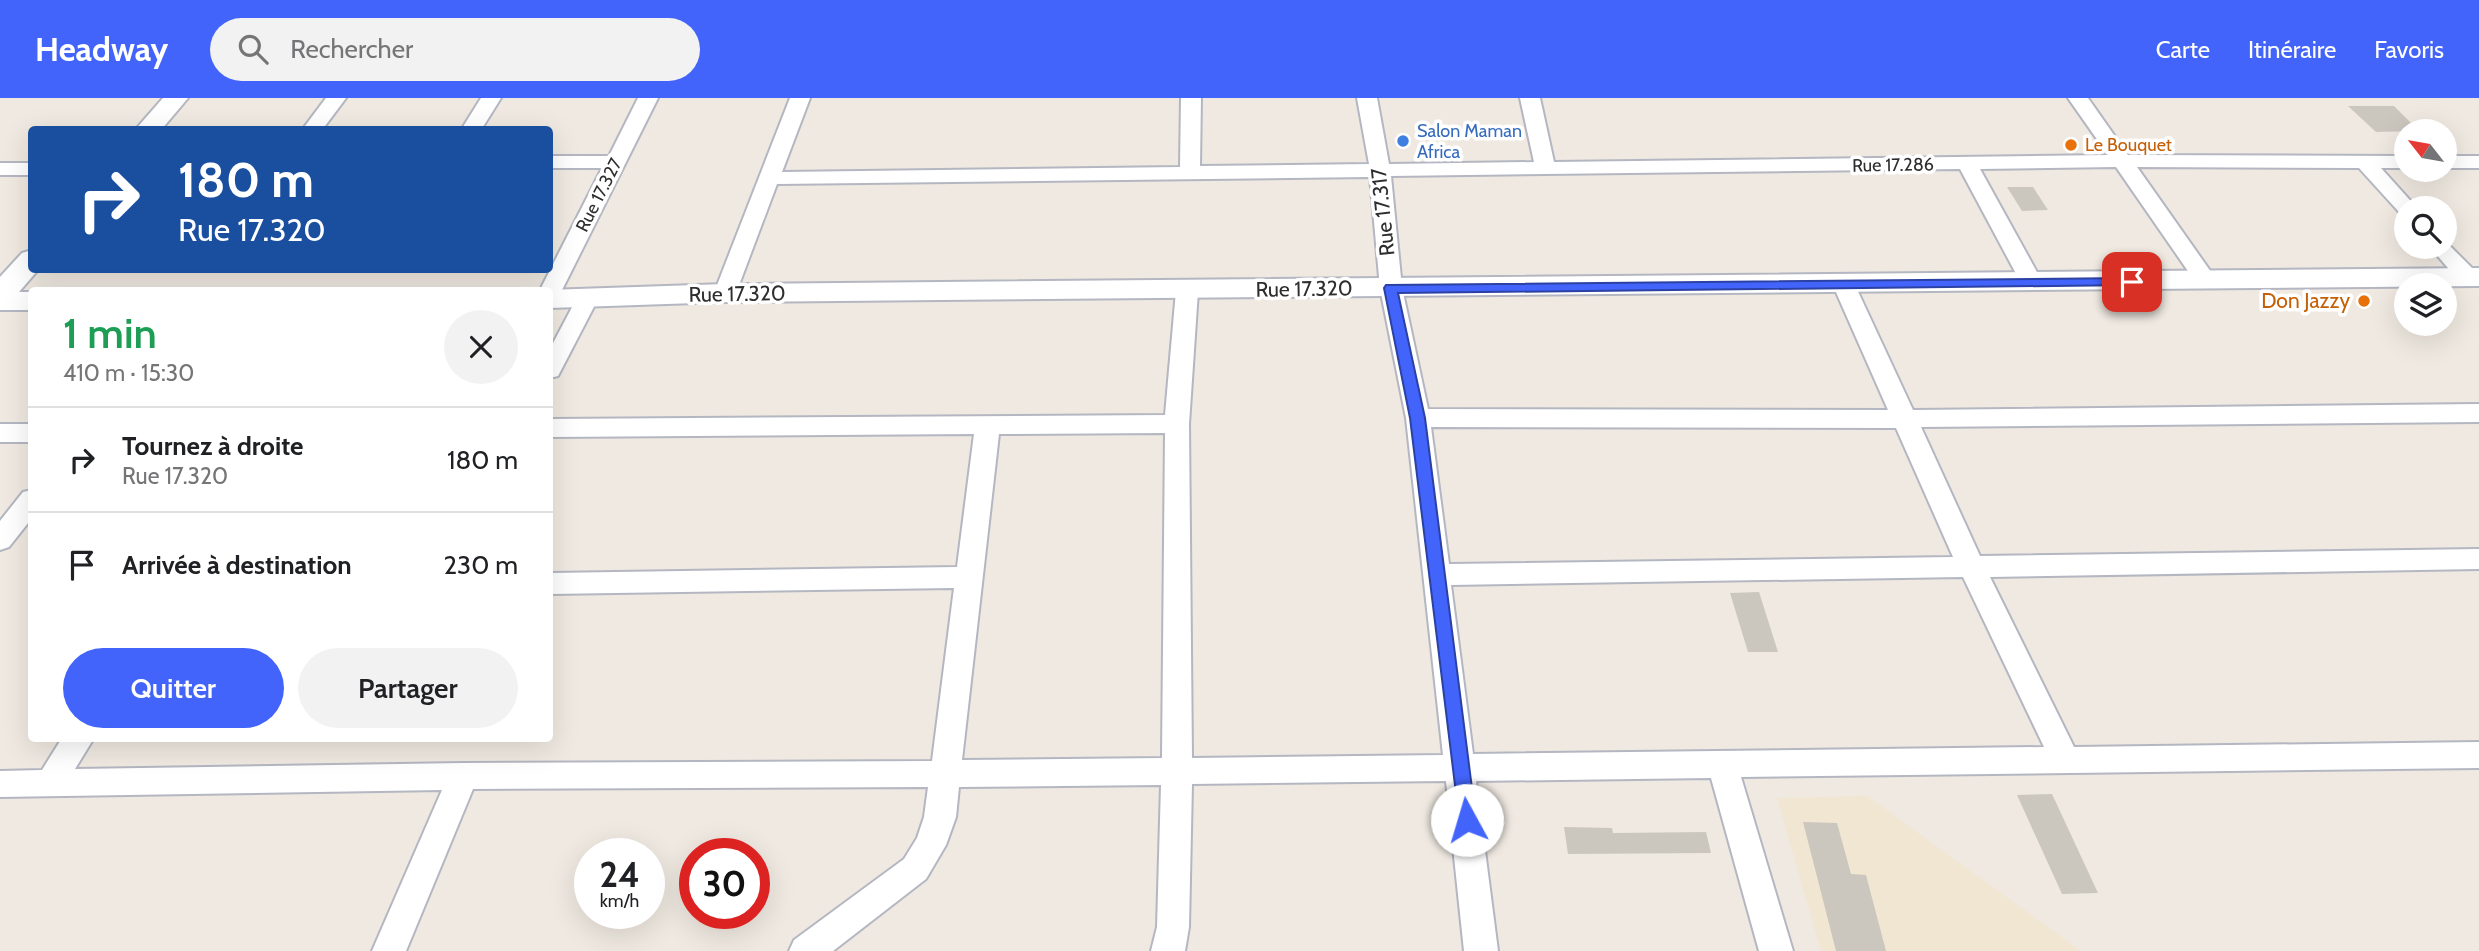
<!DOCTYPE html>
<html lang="fr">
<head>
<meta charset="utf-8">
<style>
  :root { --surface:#fff; --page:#f2f2f2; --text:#202124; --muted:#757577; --line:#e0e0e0; --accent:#4264fb }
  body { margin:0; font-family:Cabin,sans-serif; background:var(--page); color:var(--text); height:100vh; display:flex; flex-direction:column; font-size:26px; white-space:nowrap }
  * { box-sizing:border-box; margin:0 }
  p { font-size:23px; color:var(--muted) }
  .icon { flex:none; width:38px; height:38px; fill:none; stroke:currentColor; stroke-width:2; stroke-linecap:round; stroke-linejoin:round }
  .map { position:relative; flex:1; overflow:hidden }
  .details { position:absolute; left:28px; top:189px; width:525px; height:455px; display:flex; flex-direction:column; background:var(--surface); border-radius:7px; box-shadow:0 7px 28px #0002 }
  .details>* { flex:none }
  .guide { position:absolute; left:28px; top:28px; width:525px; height:147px; border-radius:7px; box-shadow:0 7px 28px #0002; background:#1a4fa0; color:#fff; overflow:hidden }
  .needle { width:46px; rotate:301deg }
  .fabs { position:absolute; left:2394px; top:21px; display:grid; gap:14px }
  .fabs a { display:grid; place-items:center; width:63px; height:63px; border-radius:50%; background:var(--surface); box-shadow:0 7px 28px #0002; font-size:35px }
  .speed { position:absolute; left:574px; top:740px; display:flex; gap:14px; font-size:35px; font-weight:700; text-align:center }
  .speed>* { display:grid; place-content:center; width:91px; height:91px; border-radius:50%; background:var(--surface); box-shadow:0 7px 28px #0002; line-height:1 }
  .speed small { font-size:18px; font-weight:400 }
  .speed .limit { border:10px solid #d22; background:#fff; color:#111 }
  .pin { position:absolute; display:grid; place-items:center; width:60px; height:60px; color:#fff; margin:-30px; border-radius:14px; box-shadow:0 4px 10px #0006 }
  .me { position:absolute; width:77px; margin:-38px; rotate:354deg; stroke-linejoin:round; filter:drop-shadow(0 0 5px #0008) }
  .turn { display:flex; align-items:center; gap:24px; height:147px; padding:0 35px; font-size:32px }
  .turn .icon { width:91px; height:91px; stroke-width:2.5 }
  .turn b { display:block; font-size:49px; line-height:60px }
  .round { display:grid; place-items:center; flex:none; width:74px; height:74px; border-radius:37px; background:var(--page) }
  .overview { display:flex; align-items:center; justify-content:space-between; height:119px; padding:0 35px }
  h1 { font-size:42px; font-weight:600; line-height:52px; color:#1e9e55 }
  .button { display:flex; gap:14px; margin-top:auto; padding:14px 35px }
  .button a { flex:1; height:80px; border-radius:42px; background:var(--accent); color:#fff; font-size:28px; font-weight:600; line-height:80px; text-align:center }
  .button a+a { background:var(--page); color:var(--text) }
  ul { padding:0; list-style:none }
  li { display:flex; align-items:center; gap:21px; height:105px; padding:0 35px; border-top:2px solid var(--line) }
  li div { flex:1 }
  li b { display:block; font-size:26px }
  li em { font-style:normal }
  header { display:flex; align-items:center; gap:42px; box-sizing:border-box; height:98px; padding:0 35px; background:var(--accent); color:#fff }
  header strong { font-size:33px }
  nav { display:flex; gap:38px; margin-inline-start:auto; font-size:24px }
  .search { width:490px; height:63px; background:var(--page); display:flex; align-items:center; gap:18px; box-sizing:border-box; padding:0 24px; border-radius:38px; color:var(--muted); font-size:26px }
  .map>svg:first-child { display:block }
  .education { fill:#f0e6d1 }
  .building { fill:#cbc7bf }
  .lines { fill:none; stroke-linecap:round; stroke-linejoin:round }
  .minor-casing { stroke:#b4b7c1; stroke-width:4 }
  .tertiary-casing { stroke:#b4b7c1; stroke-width:4 }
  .minor { fill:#fff; fill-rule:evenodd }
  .tertiary { fill:#fff; fill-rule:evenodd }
  .route { fill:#4264fb; stroke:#2b41a3; stroke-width:2 }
  .shop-dot { fill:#3f7fe0; stroke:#fff; stroke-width:2.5 }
  .food-dot { fill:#e8710a; stroke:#fff; stroke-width:2.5 }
  .labels { text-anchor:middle; stroke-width:7; stroke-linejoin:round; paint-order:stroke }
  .far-shop-label { font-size:18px; fill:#366cbe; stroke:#fff; text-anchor:start }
  .far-food-label { font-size:18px; fill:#c56008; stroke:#fff; text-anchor:start }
  .far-street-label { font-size:18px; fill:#2e2e2e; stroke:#fff }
  .street-label { font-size:21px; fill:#2e2e2e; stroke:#fff }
  .food-label { font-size:21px; fill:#c56008; stroke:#fff; text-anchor:end }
</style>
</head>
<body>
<header>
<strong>Headway</strong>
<div class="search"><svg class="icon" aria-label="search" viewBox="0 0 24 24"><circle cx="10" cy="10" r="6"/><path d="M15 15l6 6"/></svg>Rechercher</div>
<nav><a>Carte</a><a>Itinéraire</a><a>Favoris</a></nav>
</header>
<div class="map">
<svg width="2479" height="853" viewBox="0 0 2479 853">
  <rect width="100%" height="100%" fill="#efe9e1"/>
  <!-- education -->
  <path class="education" d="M 1867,698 L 2081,853 L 1821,853 L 1777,700 Z"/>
  <!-- building -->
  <path class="building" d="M 2348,8 L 2394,8 L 2419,33 L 2376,34 Z
    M 2007,89 L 2033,89 L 2048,112 L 2022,113 Z
    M 1759,494 L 1778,554 L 1748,554 L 1730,495 Z
    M 2052,696 L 2098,795 L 2062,796 L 2017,697 Z
    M 1803,724 L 1837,725 L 1851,776 L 1866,777 L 1886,853 L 1836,853 Z
    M 1564,729 L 1612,730 L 1613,735 L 1706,734 L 1711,755 L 1568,756 Z"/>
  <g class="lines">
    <defs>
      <path id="minor" d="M 326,0 L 346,0 L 322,32 L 302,32 Z
        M 481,0 L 501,0 L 481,32 L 461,32 Z
        M 638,0 L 658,0 L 561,194 L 558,199 L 550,201 L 550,192 L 540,192 L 602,70 L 550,70 L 550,58 L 609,58 Z
        M 790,0 L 810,0 L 782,74 L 1180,69 L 1181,0 L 1201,0 L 1200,68 L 1369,66 L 1357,0 L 1377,0 L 1389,66 L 1534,64 L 1520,0 L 1540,0 L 1554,64 L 2108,57 L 2068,0 L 2088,0 L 2128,57 L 2406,58 L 2406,70 L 2381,70 L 2417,110 L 2406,110 L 2406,116 L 2399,114 L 2359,70 L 2137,69 L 2218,184 L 2215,189 L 2199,189 L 2116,69 L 1980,71 L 2043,185 L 2040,190 L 2024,190 L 2021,185 L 1960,71 L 1391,78 L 1402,190 L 1428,311 L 1888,312 L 1832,185 L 1835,180 L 1851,180 L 1854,185 L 1913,312 L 2479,306 L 2479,324 L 1921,329 L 1980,458 L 2479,451 L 2479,471 L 1990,479 L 2074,649 L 2479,644 L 2479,670 L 1741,679 L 1793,853 L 1759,853 L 1711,680 L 1476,683 L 1498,853 L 1464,853 L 1446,683 L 1192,686 L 1189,829 L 1185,853 L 1151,853 L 1157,829 L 1161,687 L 959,689 L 956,719 L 946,747 L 926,781 L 833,853 L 789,853 L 794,842 L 904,761 L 917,740 L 924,719 L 928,689 L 473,691 L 406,853 L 372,853 L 442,692 L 0,699 L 0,673 L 42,672 L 62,640 L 94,640 L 75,671 L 463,665 L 932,663 L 954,490 L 550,496 L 550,475 L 957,469 L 974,336 L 550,339 L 550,321 L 1165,317 L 1176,193 L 1179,188 L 1187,186 L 1195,188 L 1198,193 L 1189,326 L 1192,660 L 1443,657 L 1406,320 L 1380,190 L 1370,79 L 777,86 L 736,195 L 733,200 L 725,202 L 717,200 L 714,195 ZM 1431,329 L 1896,330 L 1953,459 L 1449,466 ZM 1165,335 L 1162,660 L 962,662 L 999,336 ZM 1963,479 L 2044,649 L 1473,656 L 1451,487 Z
        M 2445,58 L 2479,58 L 2479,70 L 2445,70 Z
        M 0,65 L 32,65 L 32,77 L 0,77 Z
        M 2445,143 L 2476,174 L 2479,179 L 2476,184 L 2460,184 L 2430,149 L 2445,149 Z
        M 587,194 L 595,196 L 598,201 L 558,278 L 550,280 L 550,251 L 579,196 Z
        M 0,326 L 32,326 L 32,344 L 0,344 Z
        M 32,392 L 32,420 L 9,449 L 0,452 L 0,423 L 23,394 Z"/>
      <path id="tertiary" d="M 163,0 L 188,0 L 161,32 L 135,32 Z
        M 32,152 L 32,172 L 38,172 L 19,194 L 32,194 L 32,212 L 0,212 L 0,179 L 22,155 Z
        M 2479,170 L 2479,188 L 725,204 L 550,210 L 550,192 L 547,192 L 725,186 Z"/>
    </defs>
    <!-- minor casing -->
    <use href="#minor" class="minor-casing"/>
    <!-- tertiary casing -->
    <use href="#tertiary" class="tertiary-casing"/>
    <!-- minor -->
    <use href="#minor" class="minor"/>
    <!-- tertiary -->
    <use href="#tertiary" class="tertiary"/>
  </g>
  <!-- route -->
  <path class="route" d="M 2132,180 L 2138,184 L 2136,187 L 1398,195 L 1425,320 L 1476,722 L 1473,728 L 1467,730 L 1460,728 L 1410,320 L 1384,190 L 1386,187 Z"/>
  <!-- markers -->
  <circle class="shop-dot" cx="1403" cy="43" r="7"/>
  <g class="food-dot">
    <circle cx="2071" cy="47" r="7"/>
    <circle cx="2364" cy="203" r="7"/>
  </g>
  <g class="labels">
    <!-- far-shop labels -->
    <g class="far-shop-label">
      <text x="1417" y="39">Salon Maman<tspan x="1417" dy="21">Africa</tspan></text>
    </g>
    <!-- far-food labels -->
    <g class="far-food-label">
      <text x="2085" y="53">Le Bouquet</text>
    </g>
    <!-- far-street labels -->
    <g class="far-street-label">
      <text transform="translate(1893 67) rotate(-1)" y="6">Rue 17.286</text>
      <text transform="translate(599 97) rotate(-63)" y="6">Rue 17.327</text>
    </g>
    <!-- street labels -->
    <g class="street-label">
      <text transform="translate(1383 114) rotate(-96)" y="7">Rue 17.317</text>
      <text transform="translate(1304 191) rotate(-1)" y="7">Rue 17.320</text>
      <text transform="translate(737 196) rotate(-1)" y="7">Rue 17.320</text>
    </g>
    <!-- food labels -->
    <g class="food-label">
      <text x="2350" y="210">Don Jazzy</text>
    </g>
  </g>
</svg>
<div class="fabs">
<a><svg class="needle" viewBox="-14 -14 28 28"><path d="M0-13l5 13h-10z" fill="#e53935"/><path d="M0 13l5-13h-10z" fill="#757577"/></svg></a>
<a><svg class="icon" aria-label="search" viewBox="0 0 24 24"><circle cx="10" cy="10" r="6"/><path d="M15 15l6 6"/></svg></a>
<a><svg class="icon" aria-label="layers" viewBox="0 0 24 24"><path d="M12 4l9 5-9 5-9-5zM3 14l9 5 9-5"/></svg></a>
</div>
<div class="speed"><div>24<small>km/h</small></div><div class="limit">30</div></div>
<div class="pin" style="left:2132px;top:184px;background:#d93025"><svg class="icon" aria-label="arrive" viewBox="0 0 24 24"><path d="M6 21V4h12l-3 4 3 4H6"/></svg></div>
<svg class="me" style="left:1467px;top:722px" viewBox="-20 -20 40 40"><circle r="19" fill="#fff"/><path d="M0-13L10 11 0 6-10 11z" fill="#4264fb"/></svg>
<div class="guide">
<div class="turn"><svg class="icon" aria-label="right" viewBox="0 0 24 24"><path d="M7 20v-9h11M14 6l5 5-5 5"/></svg><div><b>180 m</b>Rue 17.320</div></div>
</div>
<section class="details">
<div class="overview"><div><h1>1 min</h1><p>410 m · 15:30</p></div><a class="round"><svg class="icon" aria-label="close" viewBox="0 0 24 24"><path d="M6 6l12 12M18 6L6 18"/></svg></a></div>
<ul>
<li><svg class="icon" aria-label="right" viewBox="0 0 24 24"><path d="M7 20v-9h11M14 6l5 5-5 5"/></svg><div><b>Tournez à droite</b><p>Rue 17.320</p></div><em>180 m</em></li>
<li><svg class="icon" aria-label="arrive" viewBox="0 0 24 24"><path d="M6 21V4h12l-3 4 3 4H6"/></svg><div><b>Arrivée à destination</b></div><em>230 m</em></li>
</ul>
<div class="button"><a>Quitter</a><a>Partager</a></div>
</section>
</div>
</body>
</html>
